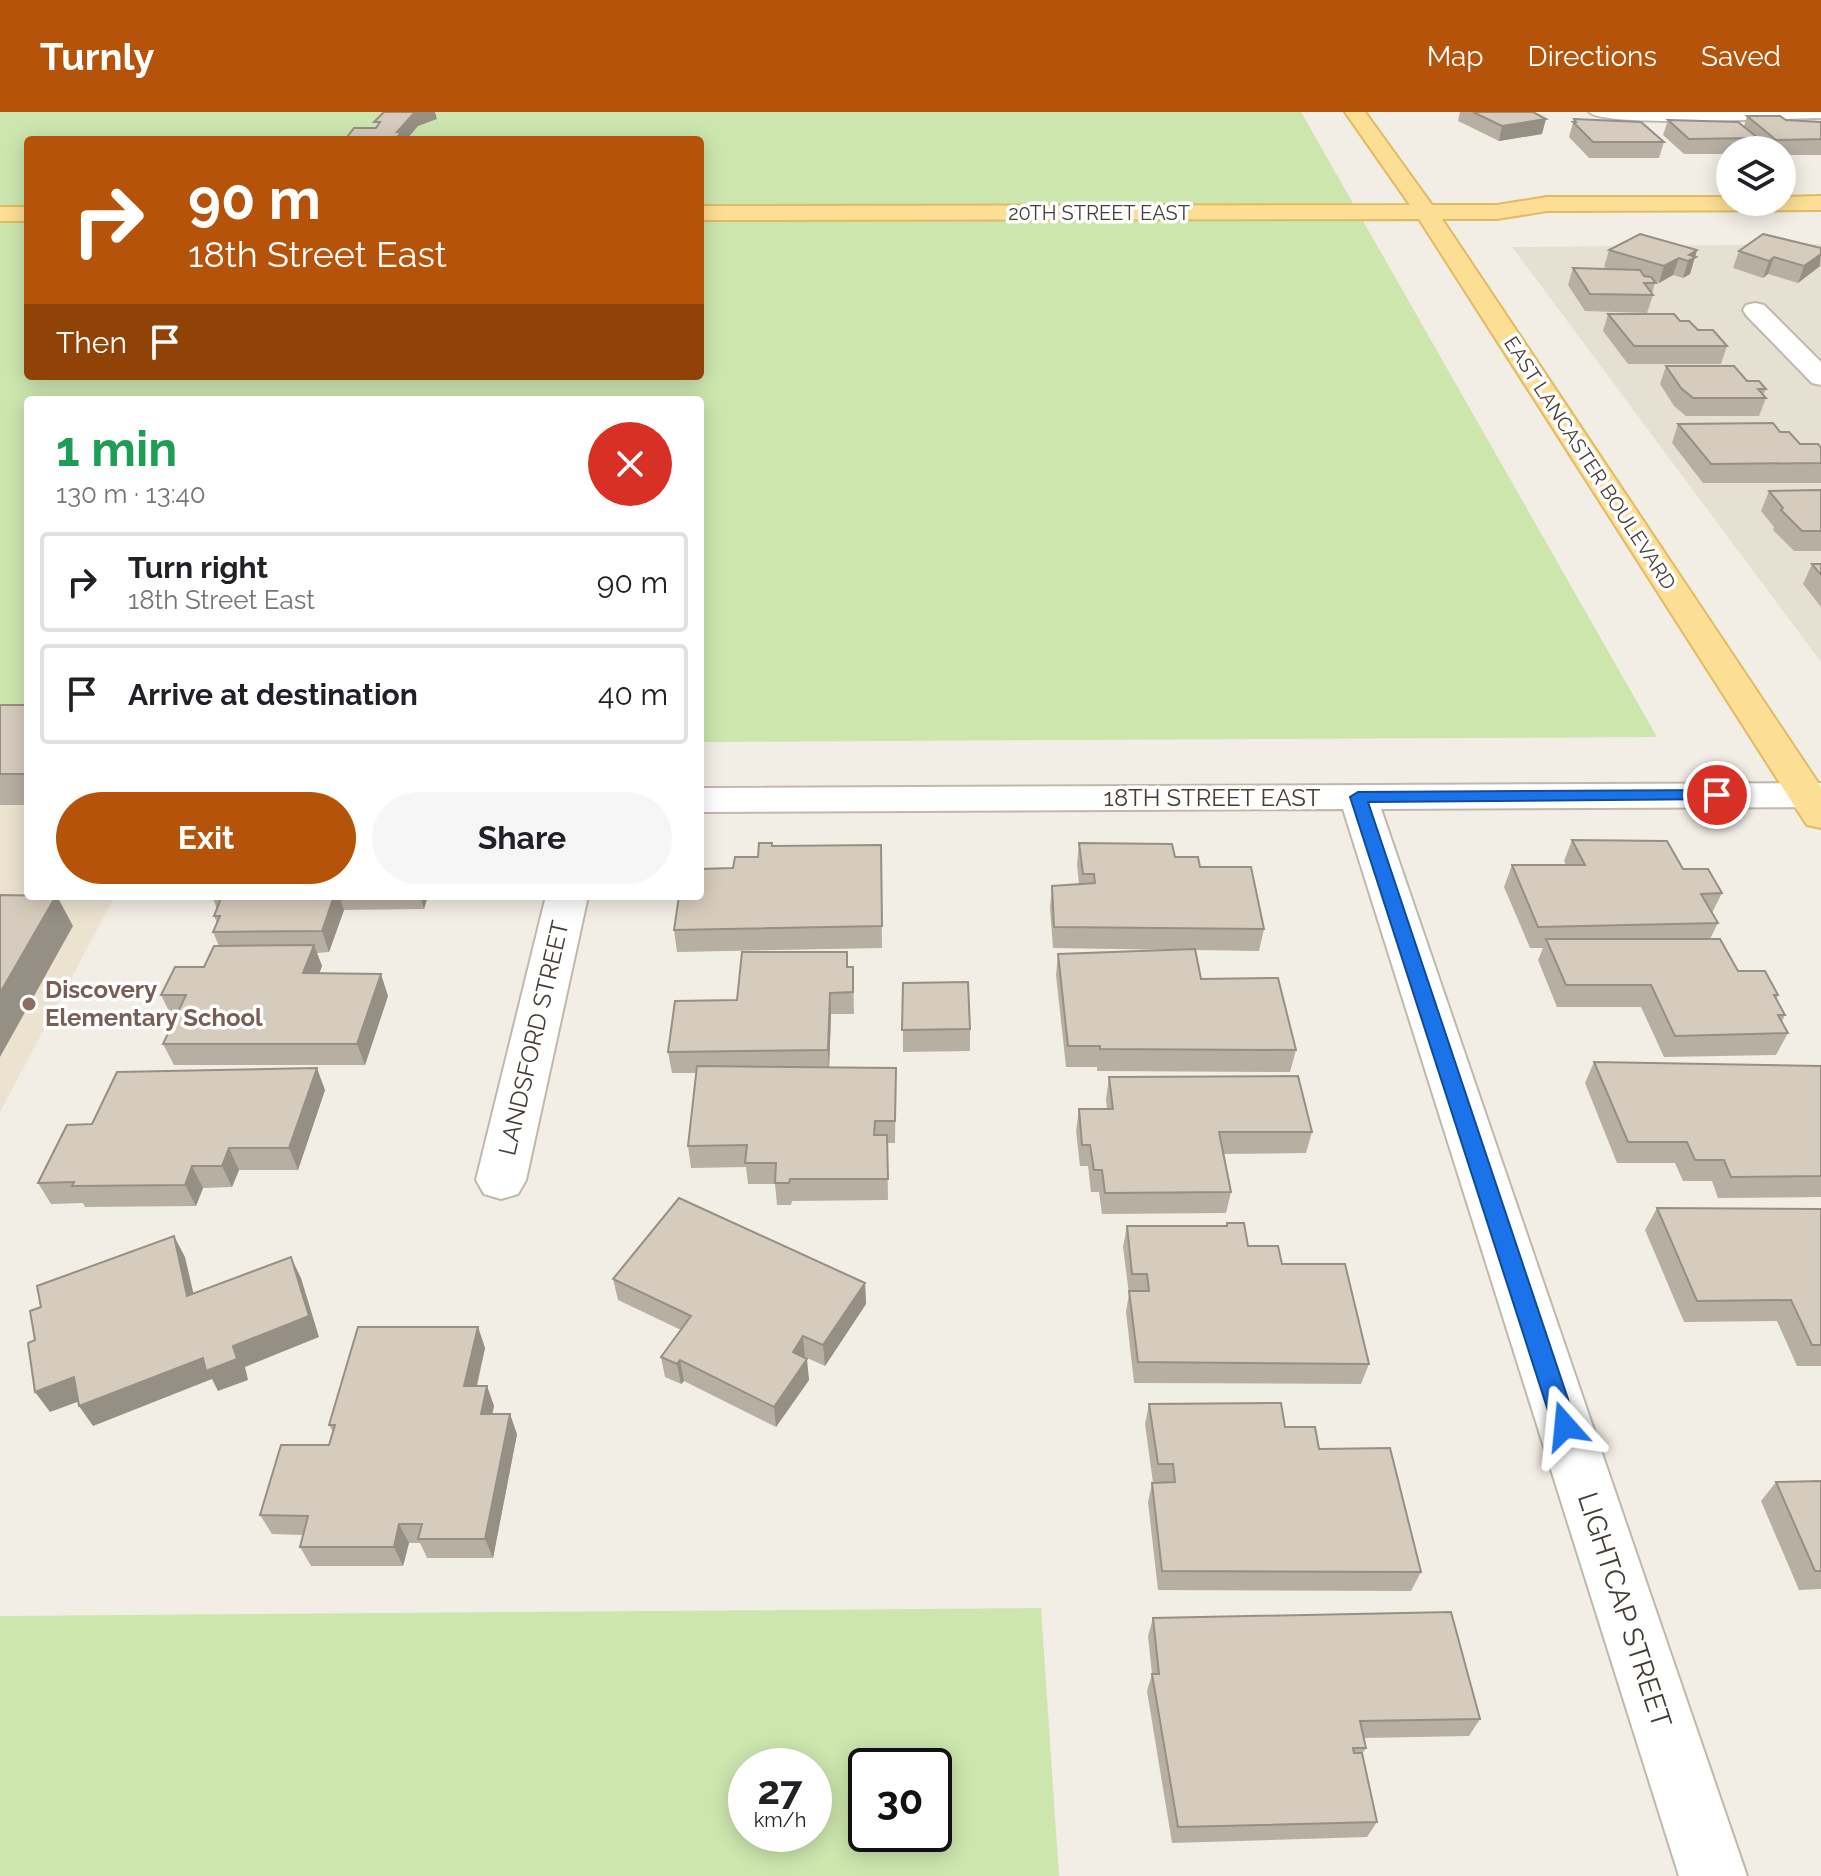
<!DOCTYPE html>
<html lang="en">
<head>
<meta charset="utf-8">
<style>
  :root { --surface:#fff; --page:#f6f6f6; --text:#202124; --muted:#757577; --line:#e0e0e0; --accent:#b45309 }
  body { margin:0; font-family:Raleway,sans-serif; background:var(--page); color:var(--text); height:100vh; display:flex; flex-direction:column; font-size:30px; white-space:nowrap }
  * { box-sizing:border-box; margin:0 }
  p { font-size:26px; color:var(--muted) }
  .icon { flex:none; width:44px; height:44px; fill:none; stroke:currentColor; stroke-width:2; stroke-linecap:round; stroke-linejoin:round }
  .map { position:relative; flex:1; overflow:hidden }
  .details { position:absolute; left:24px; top:284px; width:680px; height:504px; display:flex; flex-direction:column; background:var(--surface); border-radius:8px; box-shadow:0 4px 20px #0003 }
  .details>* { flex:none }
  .hud { position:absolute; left:24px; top:24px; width:680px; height:244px; border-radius:8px; box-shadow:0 4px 20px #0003; background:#b45309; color:#fff; overflow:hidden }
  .fabs { position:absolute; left:1716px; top:24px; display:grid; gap:16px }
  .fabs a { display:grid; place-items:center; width:80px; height:80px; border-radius:50%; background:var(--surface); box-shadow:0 4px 20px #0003; font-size:40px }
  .speed { position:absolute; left:728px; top:1636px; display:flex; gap:16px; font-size:40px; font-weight:700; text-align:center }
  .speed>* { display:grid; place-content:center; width:104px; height:104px; border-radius:50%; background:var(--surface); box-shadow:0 4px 20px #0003; line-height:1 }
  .speed small { font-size:20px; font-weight:400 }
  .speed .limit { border:4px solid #111; border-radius:12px; background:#fff; color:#111 }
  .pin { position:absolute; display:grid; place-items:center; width:68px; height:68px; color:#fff; margin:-34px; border:4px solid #fff; border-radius:50%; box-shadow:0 2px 8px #0007 }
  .me { position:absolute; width:88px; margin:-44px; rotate:342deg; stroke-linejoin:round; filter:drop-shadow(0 0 6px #0008) }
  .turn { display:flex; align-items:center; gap:28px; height:168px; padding:0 32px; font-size:36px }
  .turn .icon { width:104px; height:104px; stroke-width:2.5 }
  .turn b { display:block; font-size:56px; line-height:68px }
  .then { display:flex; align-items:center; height:76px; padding:0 32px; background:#0003; gap:16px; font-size:30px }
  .round { display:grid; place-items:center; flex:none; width:84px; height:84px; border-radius:42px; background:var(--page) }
  .summary { display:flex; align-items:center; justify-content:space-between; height:136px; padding:0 32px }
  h1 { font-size:48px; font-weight:700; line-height:60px; color:#1e9e55 }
  .cta { display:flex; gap:16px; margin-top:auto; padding:16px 32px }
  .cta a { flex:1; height:92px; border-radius:48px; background:var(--accent); color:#fff; font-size:32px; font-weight:700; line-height:92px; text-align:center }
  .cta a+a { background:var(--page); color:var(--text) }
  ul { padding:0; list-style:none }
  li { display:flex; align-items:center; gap:24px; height:100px; margin:0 16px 12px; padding:0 16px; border:4px solid var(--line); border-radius:8px }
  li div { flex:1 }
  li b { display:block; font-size:30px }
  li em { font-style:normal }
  header { display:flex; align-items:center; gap:48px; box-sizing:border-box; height:112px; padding:0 40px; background:var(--accent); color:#fff }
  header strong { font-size:38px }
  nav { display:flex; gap:44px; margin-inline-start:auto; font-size:28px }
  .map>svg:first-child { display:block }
  .residential { fill:#e6e0d3 }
  .education { fill:#ebe3cf }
  .green { fill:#cde6ae; fill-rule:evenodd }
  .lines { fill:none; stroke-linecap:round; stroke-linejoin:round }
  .minor-casing { stroke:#c0b8aa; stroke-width:4 }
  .major-casing { stroke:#e1bb64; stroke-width:4 }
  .minor { fill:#fff; fill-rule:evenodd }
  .major { fill:#fcde94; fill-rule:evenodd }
  .wall { fill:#b8afa3 }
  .shaded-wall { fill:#968f84 }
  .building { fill:#d6ccbd; stroke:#968f84; stroke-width:2 }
  .route { fill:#1a73e8; stroke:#114b97; stroke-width:2 }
  .education-dot { fill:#8d6e63; stroke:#fff; stroke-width:3 }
  .labels { text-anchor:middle; stroke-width:7; stroke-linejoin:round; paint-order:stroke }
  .far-street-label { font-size:20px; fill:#443e34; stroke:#fff }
  .street-label { font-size:24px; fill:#443e34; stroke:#fff }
  .education-label { font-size:24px; font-weight:bold; fill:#785e54; stroke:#fff; text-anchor:start }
  .near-street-label { font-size:28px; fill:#443e34; stroke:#fff }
</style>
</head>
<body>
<header>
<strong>Turnly</strong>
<nav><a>Map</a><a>Directions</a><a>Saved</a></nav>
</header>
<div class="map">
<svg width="1821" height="1764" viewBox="0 0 1821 1764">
  <rect width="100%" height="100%" fill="#f2eee5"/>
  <!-- residential -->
  <path class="residential" d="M 1821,132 L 1821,550 L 1512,135 Z"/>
  <!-- education -->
  <path class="education" d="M 0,605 L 28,605 L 28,784 L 115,784 L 0,1000 Z"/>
  <!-- green -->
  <path class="green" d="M 0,0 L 1301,0 L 1657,625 L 700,630 L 700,288 L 28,288 L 28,605 L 0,605 ZM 28,28 L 700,28 L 700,264 L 28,264 Z
    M 1041,1496 L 1059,1764 L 0,1764 L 0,1504 ZM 746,1654 L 814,1654 L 814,1722 L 746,1722 ZM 866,1654 L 934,1654 L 934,1722 L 866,1722 Z"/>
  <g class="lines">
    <defs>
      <path id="minor" d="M 1589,0 L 1821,0 L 1821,6 C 1788,6 1604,16 1589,0 Z
        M 1755,191 L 1764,193 L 1821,250 L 1821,273 L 1812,271 L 1746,203 L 1743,198 L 1746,193 Z
        M 1821,671 L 1821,695 L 1381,697 L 1747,1764 L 1679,1764 L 1343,697 L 700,700 L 700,676 Z
        M 546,784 L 588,784 L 526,1068 L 518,1082 L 501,1087 L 484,1082 L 476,1068 Z"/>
      <path id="major" d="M 1345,0 L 1365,0 L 1432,93 L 1497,93 L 1547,85 L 1730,85 L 1730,90 L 1782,90 L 1782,85 L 1821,84 L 1821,98 L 1547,99 L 1497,107 L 1442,107 L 1821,675 L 1821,716 L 1807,713 L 1801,704 L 1419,107 L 700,108 L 700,94 L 1410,93 Z
        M 0,95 L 28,95 L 28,109 L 0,109 Z"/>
    </defs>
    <!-- minor casing -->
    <use href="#minor" class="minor-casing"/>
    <!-- major casing -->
    <use href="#major" class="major-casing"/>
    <!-- minor -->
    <use href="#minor" class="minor"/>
    <!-- major -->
    <use href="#major" class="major"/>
  </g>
  <!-- wall -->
  <path class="wall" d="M 1460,0 L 1535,0 L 1542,22 L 1499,29 L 1458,9 Z
    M 1747,4 L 1821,10 L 1821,43 L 1782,43 L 1782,38 L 1765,38 L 1757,31 L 1754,38 L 1730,38 L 1730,42 L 1684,42 L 1663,23 L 1668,8 L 1744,14 Z
    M 1574,7 L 1664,30 L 1659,46 L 1589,46 L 1569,25 Z
    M 1609,138 L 1697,138 L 1690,162 L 1683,166 L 1673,163 L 1659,171 L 1655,170 L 1652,182 L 1653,183 L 1647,201 L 1585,199 L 1568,173 L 1573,156 L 1611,157 L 1604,155 Z
    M 1739,139 L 1820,154 L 1798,171 L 1768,162 L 1763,166 L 1733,156 Z
    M 1608,202 L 1680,209 L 1727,234 L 1721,252 L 1628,252 L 1603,219 Z
    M 1666,254 L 1747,269 L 1766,277 L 1763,283 L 1766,286 L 1759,304 L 1686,304 L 1674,294 L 1660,272 Z
    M 1678,312 L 1780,320 L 1800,332 L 1821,351 L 1821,371 L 1703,371 L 1672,331 Z
    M 1821,378 L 1821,439 L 1794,439 L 1773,418 L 1774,415 L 1761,399 L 1769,379 Z
    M 1812,452 L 1821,452 L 1821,495 L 1803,472 Z
    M 0,593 L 28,593 L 28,693 L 0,693 Z
    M 1572,728 L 1683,757 L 1722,781 L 1712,801 L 1718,811 L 1710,827 L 1738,859 L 1778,883 L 1776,887 L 1785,903 L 1782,909 L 1788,921 L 1776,943 L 1664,945 L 1641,895 L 1557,895 L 1538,848 L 1543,836 L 1530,836 L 1504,775 L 1512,753 L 1566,753 L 1564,749 Z
    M 1079,731 L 1175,745 L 1200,755 L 1264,817 L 1259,839 L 1195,838 L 1201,867 L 1296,938 L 1290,960 L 1097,959 L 1097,955 L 1066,955 L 1056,863 L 1058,842 L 1178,838 L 1053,836 L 1050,796 L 1052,774 L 1079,772 L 1077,753 Z
    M 881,733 L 882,836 L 677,840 L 674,818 L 733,756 L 758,745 L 772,734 Z
    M 212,784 L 428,784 L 424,797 L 344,798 L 329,840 L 317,841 L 322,854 L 319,862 L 388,884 L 365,953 L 174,953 L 163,932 L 176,905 L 172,905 L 161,883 L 204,855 L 219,834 L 213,820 L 217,811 L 214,804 L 217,797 Z
    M 847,840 L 848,855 L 853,855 L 854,902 L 831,902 L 829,955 L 896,956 L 895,1031 L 887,1031 L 888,1088 L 792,1089 L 791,1093 L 777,1093 L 775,1072 L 748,1072 L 746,1055 L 691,1056 L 688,1034 L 696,961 L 672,961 L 668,940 L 737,888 Z
    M 903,871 L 970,917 L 970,939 L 903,940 Z
    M 1594,950 L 1821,954 L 1821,1085 L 1718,1086 L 1712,1069 L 1683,1069 L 1675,1051 L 1617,1051 L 1585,971 Z
    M 1109,965 L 1312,1020 L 1306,1041 L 1223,1042 L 1231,1080 L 1226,1101 L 1102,1102 L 1099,1080 L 1091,1080 L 1088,1054 L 1080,1054 L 1076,1019 L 1079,997 L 1107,997 L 1106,987 Z
    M 325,978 L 298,1058 L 239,1058 L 232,1075 L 203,1076 L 196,1094 L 85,1095 L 83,1091 L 51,1092 L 38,1071 L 92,1012 Z
    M 1657,1096 L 1821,1097 L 1821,1254 L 1797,1254 L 1777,1209 L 1684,1210 L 1645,1118 Z
    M 1227,1111 L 1248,1134 L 1282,1152 L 1369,1252 L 1361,1272 L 1134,1271 L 1126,1200 L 1129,1182 L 1123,1135 L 1127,1114 L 1226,1114 Z
    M 613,1167 L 865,1171 L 866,1192 L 825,1254 L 805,1245 L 809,1268 L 776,1315 L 684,1269 L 681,1272 L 665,1265 L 661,1245 L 681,1218 L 618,1188 Z
    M 478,1215 L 485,1236 L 477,1274 L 487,1274 L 494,1294 L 492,1302 L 517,1322 L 493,1446 L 427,1446 L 420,1431 L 409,1431 L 403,1454 L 311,1454 L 300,1435 L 303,1423 L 272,1422 L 260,1403 L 329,1333 L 333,1320 L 329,1313 Z
    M 1149,1292 L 1285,1315 L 1319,1337 L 1421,1460 L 1411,1479 L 1158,1478 L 1148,1390 L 1152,1371 L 1153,1371 L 1145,1312 Z
    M 1821,1369 L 1821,1477 L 1799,1478 L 1761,1389 L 1776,1370 Z
    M 1153,1506 L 1480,1607 L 1469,1624 L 1364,1626 L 1366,1636 L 1362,1642 L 1377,1710 L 1367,1725 L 1172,1731 L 1147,1579 L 1152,1562 L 1148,1524 Z"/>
  <!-- shaded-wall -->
  <path class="shaded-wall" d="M 415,0 L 435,0 L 437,7 L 418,14 L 406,28 L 395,28 L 397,20 Z
    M 1525,0 L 1535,0 L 1532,9 L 1546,7 L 1542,22 L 1499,29 L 1502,14 Z
    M 1697,138 L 1690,162 L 1683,166 L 1688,149 L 1689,143 Z
    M 1821,142 L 1820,154 L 1798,171 L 1804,154 Z
    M 1774,145 L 1768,162 L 1763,166 L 1769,149 Z
    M 1679,146 L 1673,163 L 1659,171 L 1664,154 Z
    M 56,784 L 57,784 L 73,814 L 0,945 L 0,881 Z
    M 334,784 L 339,784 L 344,798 L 329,840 L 322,819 Z
    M 420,784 L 428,784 L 424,797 Z
    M 314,833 L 322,854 L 311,883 L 303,861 Z
    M 381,862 L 388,884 L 365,953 L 357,932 Z
    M 830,881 L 831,902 L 829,960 L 828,938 Z
    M 317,956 L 325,978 L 298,1058 L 289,1036 Z
    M 229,1036 L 239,1058 L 232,1075 L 222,1054 Z
    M 192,1054 L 203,1076 L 196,1094 L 185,1073 Z
    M 174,1124 L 185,1145 L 199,1205 L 187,1184 Z
    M 291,1145 L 301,1166 L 319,1225 L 245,1255 L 248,1268 L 218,1279 L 212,1267 L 93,1314 L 79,1294 L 233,1234 Z
    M 865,1171 L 866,1192 L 825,1254 L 823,1233 Z
    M 478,1215 L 485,1236 L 472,1294 L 464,1274 Z
    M 803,1224 L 805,1245 L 795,1260 L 793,1240 Z
    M 807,1247 L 809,1268 L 776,1315 L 774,1295 Z
    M 680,1248 L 684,1269 L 681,1272 L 677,1252 Z
    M 74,1265 L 88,1286 L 50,1300 L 35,1280 Z
    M 487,1274 L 494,1294 L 488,1322 L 481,1302 Z
    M 510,1302 L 517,1322 L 493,1446 L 485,1427 Z
    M 399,1412 L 409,1431 L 403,1454 L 394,1435 Z"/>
  <!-- building -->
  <path class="building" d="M 384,0 L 415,0 L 397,20 L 401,20 L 395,28 L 345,28 L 354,16 L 376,16 L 380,10 L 374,10 Z
    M 1473,0 L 1533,0 L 1546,7 L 1502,14 Z
    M 1747,4 L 1780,4 L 1786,8 L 1820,10 L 1821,10 L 1821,27 L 1776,28 Z
    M 1574,7 L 1641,10 L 1664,30 L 1593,30 L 1573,10 L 1576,10 Z
    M 1668,8 L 1738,10 L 1758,26 L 1689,27 Z
    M 1640,122 L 1697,138 L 1689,143 L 1696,145 L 1688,149 L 1679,146 L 1664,154 L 1609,138 Z
    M 1763,122 L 1821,136 L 1821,142 L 1804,154 L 1774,145 L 1769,149 L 1739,139 Z
    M 1573,156 L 1640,158 L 1644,164 L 1651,165 L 1656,171 L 1644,171 L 1653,183 L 1590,182 Z
    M 1608,202 L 1674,202 L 1680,209 L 1689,209 L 1698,218 L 1713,218 L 1727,234 L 1634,234 Z
    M 1666,254 L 1734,254 L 1747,269 L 1759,269 L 1766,277 L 1758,277 L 1766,286 L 1693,286 L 1681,276 Z
    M 1773,311 L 1780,320 L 1789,320 L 1800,332 L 1818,332 L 1821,336 L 1821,351 L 1711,352 L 1678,312 Z
    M 1821,378 L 1821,419 L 1802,419 L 1781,398 L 1783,396 L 1769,379 Z
    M 1812,452 L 1821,452 L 1821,463 Z
    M 0,593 L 28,593 L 28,662 L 0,662 Z
    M 1572,728 L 1667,729 L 1683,757 L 1708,757 L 1722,781 L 1701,782 L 1718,811 L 1538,815 L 1512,753 L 1585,753 Z
    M 759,731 L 772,731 L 772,734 L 881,733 L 882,814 L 674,818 L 679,784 L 700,784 L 700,757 L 733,756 L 735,745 L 758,745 Z
    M 1079,731 L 1172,732 L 1175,745 L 1198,745 L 1200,755 L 1251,755 L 1264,817 L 1054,815 L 1052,774 L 1095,771 L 1094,762 L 1083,762 Z
    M 0,783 L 56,784 L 0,881 Z
    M 222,784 L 334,784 L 322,819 L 213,820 L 220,804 L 214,804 Z
    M 1546,827 L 1720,827 L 1738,859 L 1765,859 L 1778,883 L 1774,883 L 1785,903 L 1778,903 L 1788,921 L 1675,924 L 1651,873 L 1566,873 Z
    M 314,833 L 303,861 L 381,862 L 357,932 L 163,932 L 186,883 L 161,883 L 175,855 L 204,855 L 214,834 Z
    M 1195,837 L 1201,867 L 1278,866 L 1296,938 L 1100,937 L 1100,934 L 1068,934 L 1058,842 Z
    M 742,840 L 847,840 L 847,855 L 853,855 L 853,880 L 830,881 L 828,938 L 668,940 L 675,889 L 737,888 Z
    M 968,870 L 970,917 L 902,918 L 903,871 Z
    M 1594,950 L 1821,954 L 1821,1064 L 1731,1065 L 1724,1048 L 1695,1048 L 1687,1030 L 1628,1030 Z
    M 697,954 L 896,956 L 895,1009 L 875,1009 L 874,1023 L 887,1023 L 888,1067 L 790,1067 L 789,1071 L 775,1071 L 776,1051 L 745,1051 L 747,1033 L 688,1034 Z
    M 317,956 L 289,1036 L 229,1036 L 222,1054 L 192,1054 L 185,1073 L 72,1074 L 74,1070 L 38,1071 L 67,1013 L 92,1012 L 117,960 Z
    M 1298,964 L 1312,1020 L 1219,1020 L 1231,1080 L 1105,1081 L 1102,1058 L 1094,1058 L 1090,1033 L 1082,1033 L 1079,997 L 1113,997 L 1109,965 Z
    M 679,1086 L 865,1171 L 823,1233 L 803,1224 L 793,1240 L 807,1247 L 774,1295 L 680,1248 L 677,1252 L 661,1245 L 691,1204 L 613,1167 Z
    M 1657,1096 L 1821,1097 L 1821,1233 L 1812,1233 L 1791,1188 L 1697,1189 Z
    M 1227,1111 L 1244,1111 L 1248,1134 L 1278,1134 L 1282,1152 L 1345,1152 L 1369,1252 L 1138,1250 L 1129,1179 L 1149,1179 L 1147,1162 L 1132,1162 L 1127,1114 L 1227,1114 Z
    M 174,1124 L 187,1184 L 291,1145 L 309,1204 L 233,1234 L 237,1247 L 206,1259 L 203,1246 L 79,1294 L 74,1265 L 35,1280 L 28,1231 L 35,1228 L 30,1199 L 41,1195 L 37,1174 Z
    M 358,1215 L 478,1215 L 464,1274 L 487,1274 L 481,1302 L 510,1302 L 485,1427 L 418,1427 L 422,1412 L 399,1412 L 394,1435 L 300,1435 L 308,1404 L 260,1403 L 281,1333 L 329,1333 L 335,1313 L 329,1313 Z
    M 1281,1291 L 1285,1315 L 1315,1315 L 1319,1337 L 1390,1336 L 1421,1460 L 1162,1459 L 1152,1371 L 1175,1370 L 1173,1352 L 1158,1352 L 1149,1292 Z
    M 1821,1369 L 1821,1459 L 1815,1459 L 1776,1370 Z
    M 1451,1500 L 1480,1607 L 1360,1609 L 1366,1636 L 1353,1636 L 1354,1641 L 1362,1641 L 1377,1710 L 1178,1715 L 1152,1562 L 1159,1562 L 1153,1506 Z"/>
  <!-- route -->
  <path class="route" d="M 1717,678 L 1725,683 L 1723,687 L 1368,690 L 1577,1314 L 1573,1322 L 1565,1325 L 1557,1322 L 1553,1314 L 1350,685 L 1358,680 Z"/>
  <!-- markers -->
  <circle class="education-dot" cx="29" cy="892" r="8"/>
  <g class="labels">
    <!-- far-street labels -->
    <g class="far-street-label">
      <text x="1099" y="108">20TH STREET EAST</text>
      <text transform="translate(1590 351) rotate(57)" y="7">EAST LANCASTER BOULEVARD</text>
    </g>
    <!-- street labels -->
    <g class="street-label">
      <text x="1212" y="694">18TH STREET EAST</text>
      <text transform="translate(534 926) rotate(-77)" y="8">LANDSFORD STREET</text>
    </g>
    <!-- education labels -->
    <g class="education-label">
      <text x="45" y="886">Discovery<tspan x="45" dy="28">Elementary School</tspan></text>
    </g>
    <!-- near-street labels -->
    <g class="near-street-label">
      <text transform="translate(1625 1498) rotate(72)" y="10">LIGHTCAP STREET</text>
    </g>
  </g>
</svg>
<div class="fabs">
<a><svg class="icon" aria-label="layers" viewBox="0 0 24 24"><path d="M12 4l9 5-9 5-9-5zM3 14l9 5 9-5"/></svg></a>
</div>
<div class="speed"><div>27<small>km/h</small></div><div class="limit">30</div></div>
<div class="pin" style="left:1717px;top:683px;background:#d93025"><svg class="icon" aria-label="arrive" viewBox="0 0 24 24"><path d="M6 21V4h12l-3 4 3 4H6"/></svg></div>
<svg class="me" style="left:1565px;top:1314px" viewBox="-20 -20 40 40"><path d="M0-17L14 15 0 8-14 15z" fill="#1a73e8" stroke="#fff" stroke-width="4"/></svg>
<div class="hud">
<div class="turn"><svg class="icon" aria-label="right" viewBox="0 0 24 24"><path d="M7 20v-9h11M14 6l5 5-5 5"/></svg><div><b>90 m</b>18th Street East</div></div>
<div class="then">Then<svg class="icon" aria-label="arrive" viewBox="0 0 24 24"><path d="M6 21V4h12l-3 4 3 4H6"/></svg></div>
</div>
<section class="details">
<div class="summary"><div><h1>1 min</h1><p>130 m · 13:40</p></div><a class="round" style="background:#d93025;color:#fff"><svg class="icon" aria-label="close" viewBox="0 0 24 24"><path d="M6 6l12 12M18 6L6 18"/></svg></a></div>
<ul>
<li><svg class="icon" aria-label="right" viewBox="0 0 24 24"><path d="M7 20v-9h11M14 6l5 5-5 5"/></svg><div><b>Turn right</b><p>18th Street East</p></div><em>90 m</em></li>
<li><svg class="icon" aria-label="arrive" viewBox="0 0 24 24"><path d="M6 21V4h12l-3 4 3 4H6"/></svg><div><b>Arrive at destination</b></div><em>40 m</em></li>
</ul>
<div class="cta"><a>Exit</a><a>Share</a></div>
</section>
</div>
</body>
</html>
